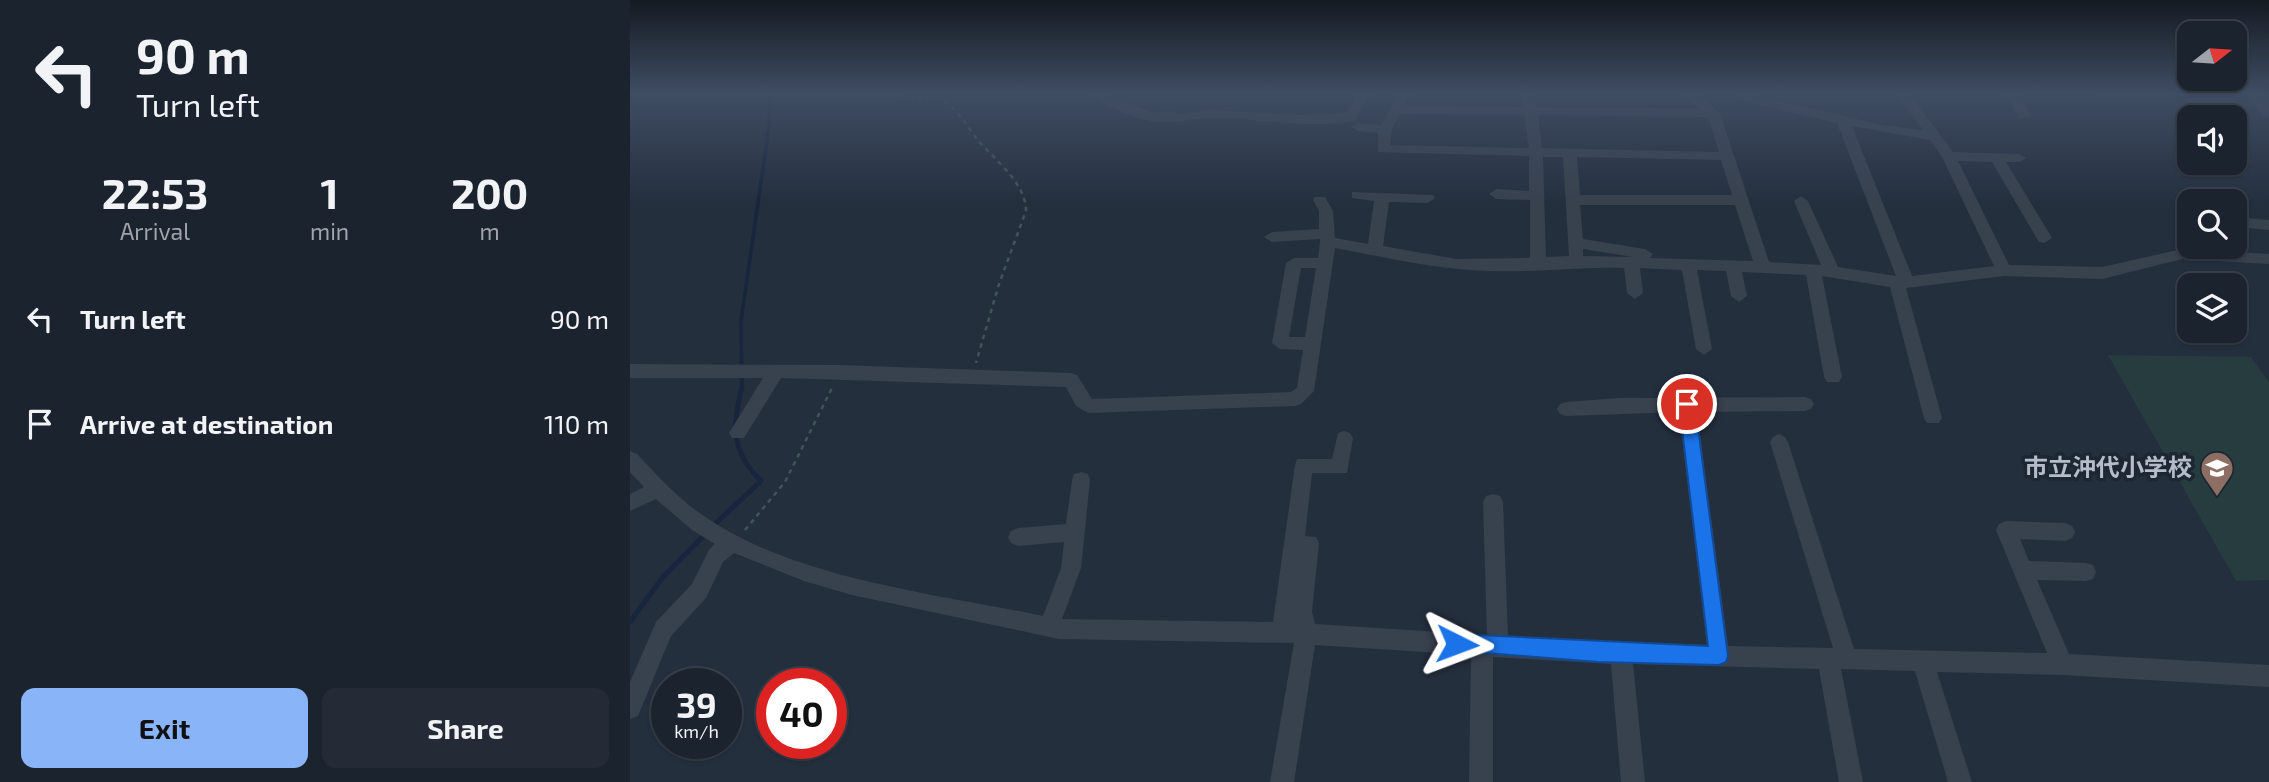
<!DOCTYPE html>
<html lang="en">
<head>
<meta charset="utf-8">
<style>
  :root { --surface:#1b232e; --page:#242b36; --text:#f1f3f6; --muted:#a0a4aa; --line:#39404a; --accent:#8ab4f8 }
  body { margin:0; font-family:"Exo 2","Noto Sans JP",sans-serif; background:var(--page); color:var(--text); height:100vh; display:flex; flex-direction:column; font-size:26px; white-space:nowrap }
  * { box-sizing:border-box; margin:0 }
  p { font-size:23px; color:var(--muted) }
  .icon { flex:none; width:38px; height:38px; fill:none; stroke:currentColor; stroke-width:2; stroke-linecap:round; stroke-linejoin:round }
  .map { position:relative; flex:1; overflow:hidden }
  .side { display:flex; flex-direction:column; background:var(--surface); width:630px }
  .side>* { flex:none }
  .banner { background:#1b232e; color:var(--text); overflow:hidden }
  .needle { width:46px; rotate:73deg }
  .controls { position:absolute; left:1547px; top:21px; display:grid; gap:14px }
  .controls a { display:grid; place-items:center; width:70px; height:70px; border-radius:14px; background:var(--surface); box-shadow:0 2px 5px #0004,0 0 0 2px var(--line); font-size:35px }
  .speed { position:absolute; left:21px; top:668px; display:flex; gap:14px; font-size:35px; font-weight:700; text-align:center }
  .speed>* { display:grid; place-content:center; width:91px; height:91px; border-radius:50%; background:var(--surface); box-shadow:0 2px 5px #0004,0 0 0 2px var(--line); line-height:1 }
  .speed small { font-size:18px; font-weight:400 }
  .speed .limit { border:10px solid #d22; background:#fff; color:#111 }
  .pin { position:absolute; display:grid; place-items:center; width:60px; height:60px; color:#fff; margin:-30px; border:4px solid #fff; border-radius:50%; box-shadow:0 2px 7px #0007 }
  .me { position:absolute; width:77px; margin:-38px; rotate:93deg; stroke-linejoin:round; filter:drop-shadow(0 0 5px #0008) }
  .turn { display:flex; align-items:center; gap:24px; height:147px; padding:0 21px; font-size:32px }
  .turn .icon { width:91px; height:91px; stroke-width:2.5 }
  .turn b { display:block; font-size:49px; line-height:60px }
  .eta { display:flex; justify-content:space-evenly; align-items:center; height:119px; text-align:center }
  .eta b { font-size:42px; font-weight:700; line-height:49px }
  .primary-button { display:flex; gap:14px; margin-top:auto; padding:14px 21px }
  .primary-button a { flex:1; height:80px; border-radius:14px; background:var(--accent); color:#111; font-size:28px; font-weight:700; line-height:80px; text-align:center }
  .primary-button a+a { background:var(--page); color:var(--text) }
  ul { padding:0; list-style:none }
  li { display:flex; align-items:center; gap:21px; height:105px; padding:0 21px }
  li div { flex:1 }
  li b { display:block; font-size:26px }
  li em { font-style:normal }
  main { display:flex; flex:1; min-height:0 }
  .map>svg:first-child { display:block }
  .green { fill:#263c3f }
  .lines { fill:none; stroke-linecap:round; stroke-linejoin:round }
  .stream-far1 { stroke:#17263c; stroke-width:3.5 }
  .stream { stroke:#17263c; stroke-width:5 }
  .path { stroke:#3f5557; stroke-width:2.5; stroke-dasharray:4.5 4.5; stroke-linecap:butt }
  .minor { fill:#38414e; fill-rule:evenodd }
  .route { fill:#1a73e8; stroke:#114b97; stroke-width:2 }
  .labels { text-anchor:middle; stroke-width:7; stroke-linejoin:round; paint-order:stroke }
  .poi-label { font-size:24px; font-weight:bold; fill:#b4bcc9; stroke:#1d2633; text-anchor:end }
</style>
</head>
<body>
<main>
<section class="side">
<div class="banner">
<div class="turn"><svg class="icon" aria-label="left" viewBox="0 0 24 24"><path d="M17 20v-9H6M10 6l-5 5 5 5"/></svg><div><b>90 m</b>Turn left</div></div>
</div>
<div class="eta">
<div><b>22:53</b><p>Arrival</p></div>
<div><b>1</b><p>min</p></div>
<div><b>200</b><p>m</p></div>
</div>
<ul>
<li><svg class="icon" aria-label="left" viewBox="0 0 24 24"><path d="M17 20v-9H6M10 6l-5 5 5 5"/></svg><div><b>Turn left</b></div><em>90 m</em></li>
<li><svg class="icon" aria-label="arrive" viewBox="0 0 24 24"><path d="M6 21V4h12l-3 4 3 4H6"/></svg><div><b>Arrive at destination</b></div><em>110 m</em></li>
</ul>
<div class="primary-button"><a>Exit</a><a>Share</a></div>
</section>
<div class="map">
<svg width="1639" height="782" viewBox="0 0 1639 782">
  <rect width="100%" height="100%" fill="#242f3e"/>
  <!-- green -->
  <path class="green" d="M 1478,355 L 1621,357 L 1639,382 L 1639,580 L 1606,581 Z"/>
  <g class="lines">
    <!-- stream-far1 -->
    <path class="stream-far1" d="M 112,387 L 111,321 L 139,127 L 140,93"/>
    <!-- stream -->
    <path class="stream" d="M 84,525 L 131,481 C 99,449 103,426 112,386
      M 0,622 L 33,577 L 75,534"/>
    <!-- path -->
    <path class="path" d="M 0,94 L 250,95 L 310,99 C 326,106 336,125 347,139 C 363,159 396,182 396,211 L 369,284 L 346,363
      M 115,530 L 155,482 L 202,388"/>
    <!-- minor -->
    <path class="minor" d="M 458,93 L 475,93 L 522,113 L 538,111 L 552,114 L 579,110 L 672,115 L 716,113 L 728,93 L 740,93 L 726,120 C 678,131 628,117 580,118 C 560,119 541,124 521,121 C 508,119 467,102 458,93 Z
      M 769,93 L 781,93 L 774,106 L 893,107 L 892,93 L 904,93 L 907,107 L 1070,109 L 1052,93 L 1066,93 L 1090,113 L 1139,262 L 1191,265 L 1164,201 L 1171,196 L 1178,201 L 1208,267 L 1266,276 L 1207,123 L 1109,100 L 1108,97 L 1114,93 L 1253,125 L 1293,130 L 1266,93 L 1279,93 L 1323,152 L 1389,154 L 1396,158 L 1389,162 L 1376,162 L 1422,238 L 1414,243 L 1409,242 L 1362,162 L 1328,161 L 1379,265 L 1472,267 L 1552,249 L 1639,254 L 1639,264 L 1552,259 L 1472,279 L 1374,276 L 1276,288 L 1312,418 L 1309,423 L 1297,423 L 1294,418 L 1260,287 L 1192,276 L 1212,377 L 1209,382 L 1197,382 L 1194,377 L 1176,275 L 1112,272 L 1117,296 L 1109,302 L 1101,296 L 1096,271 L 1067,270 L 1082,349 L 1074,355 L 1066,349 L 1052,270 L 1010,268 L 1013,293 L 1005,299 L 997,293 L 994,268 C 949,266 904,273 859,271 C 807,270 756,257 705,248 L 684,391 L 671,404 L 665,406 L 458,413 L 446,406 L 436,387 L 151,378 L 114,438 L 102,438 L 99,433 L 133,378 L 0,378 L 0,364 L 208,365 L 441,373 L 447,375 L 462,399 L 661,392 L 667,388 L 673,350 L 650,349 L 642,343 L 656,263 L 664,258 L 688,258 L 690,242 L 690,239 L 642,242 L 634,237 L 642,232 L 689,229 L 689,211 L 683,200 L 685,197 L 695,197 L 703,211 L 705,238 L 738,244 L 744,201 L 722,198 L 722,192 L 803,195 L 805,198 L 798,203 L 759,202 L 753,246 L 826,259 L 900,258 L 900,200 L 866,199 L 859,194 L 866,189 L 899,191 L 899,156 L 748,152 L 748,133 L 728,131 L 721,127 L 728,123 L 751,125 ZM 770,114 L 894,115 L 899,148 L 760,145 L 762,129 ZM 908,115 L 1078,117 L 1089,152 L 912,148 ZM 1222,126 L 1300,140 L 1312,157 L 1364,266 L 1282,276 ZM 913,157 L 933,157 L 939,256 L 916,257 ZM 947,157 L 1091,160 L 1102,195 L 950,195 ZM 950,205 L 1105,205 L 1123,261 L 1020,258 L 1023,254 L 1015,249 L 953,239 ZM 953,249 L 1003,257 L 953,256 ZM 671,268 L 686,268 L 675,337 L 659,337 Z
      M 1376,93 L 1388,93 L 1401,115 L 1399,118 L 1389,118 Z
      M 1462,93 L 1541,93 L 1535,97 L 1468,97 Z
      M 1615,93 L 1628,93 L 1639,105 L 1639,117 L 1634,116 Z
      M 1605,217 L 1639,220 L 1639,230 L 1605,227 Z
      M 1175,397 L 1181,399 L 1184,404 L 1181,409 L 1175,411 L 1067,412 L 1098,646 L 1203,648 L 1140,442 L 1143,437 L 1149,434 L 1155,437 L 1158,442 L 1224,649 L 1417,653 L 1366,530 L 1369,524 L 1376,521 L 1435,523 L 1442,526 L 1445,532 L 1442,538 L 1435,541 L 1390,539 L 1399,561 L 1456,563 L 1463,565 L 1466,572 L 1463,579 L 1456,581 L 1407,580 L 1439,654 L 1639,665 L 1639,687 L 1432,675 L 1307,672 L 1342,782 L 1318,782 L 1285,671 L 1211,669 L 1233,782 L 1209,782 L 1189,669 L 1003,664 L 1015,782 L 991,782 L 981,664 L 863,657 L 863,782 L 839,782 L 841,655 L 685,645 L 664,782 L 640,782 L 664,643 L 429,639 L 222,595 L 174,581 L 104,553 L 93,562 L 76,598 L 41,636 L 8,716 L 0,719 L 0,682 L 26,622 L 62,584 L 79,550 L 85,544 L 62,530 L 26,499 L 0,511 L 0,494 L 14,487 L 0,472 L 0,451 L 7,454 C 28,476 50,501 77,518 C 166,579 308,594 413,616 L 431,568 L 434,542 L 388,546 L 381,543 L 378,537 L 381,531 L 388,528 L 436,524 L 442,480 L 444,474 L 451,472 L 458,474 L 460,480 L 451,568 L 432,619 L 643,622 L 665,465 L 667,459 L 702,459 L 708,433 L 714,431 L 720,433 L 723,438 L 717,473 L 682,473 L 675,536 L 686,537 L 689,543 L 682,612 L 685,624 L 857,635 L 853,502 L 856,496 L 863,494 L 870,496 L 873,502 L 878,637 L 1077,645 L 1049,412 L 936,416 L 930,414 L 927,409 L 930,404 L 936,402 L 989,398 Z"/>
  </g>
  <!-- sky -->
  <linearGradient id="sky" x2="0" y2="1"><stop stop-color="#141a22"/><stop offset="0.46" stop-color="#3f4d63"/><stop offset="1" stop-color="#3f4d63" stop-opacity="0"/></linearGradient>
  <rect width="1639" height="203" fill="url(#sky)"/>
  <!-- route -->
  <path class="route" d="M 1057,397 L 1065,404 L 1098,656 L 1096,662 L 1089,665 L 968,662 L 820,650 L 817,644 L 820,637 L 827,634 L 1078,646 L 1049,404 Z"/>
  <!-- icons -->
  <defs>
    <symbol id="school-pin" viewBox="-11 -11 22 30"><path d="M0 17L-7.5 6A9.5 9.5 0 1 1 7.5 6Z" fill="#8d6e63" stroke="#1d2633"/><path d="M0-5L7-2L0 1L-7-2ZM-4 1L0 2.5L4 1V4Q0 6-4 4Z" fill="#fff"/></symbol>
  </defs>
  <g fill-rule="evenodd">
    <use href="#school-pin" x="1568" y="449" width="38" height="52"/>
  </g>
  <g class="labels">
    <!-- poi labels -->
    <g class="poi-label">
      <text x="1562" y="476">市立沖代小学校</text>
    </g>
  </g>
</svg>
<div class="controls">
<a><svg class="needle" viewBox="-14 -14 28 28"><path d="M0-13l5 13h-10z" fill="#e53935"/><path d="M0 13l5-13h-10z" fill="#a0a4aa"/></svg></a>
<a><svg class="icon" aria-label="sound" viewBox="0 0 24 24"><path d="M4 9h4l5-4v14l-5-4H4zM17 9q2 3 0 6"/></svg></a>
<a><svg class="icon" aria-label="search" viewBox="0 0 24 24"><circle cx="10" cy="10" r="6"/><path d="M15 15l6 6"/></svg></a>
<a><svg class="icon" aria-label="layers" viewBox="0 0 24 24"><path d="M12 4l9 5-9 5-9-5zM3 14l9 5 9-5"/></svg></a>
</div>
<div class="speed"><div>39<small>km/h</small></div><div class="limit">40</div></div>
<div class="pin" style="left:1057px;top:404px;background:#d93025"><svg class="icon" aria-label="arrive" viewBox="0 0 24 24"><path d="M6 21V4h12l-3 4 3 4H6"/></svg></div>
<svg class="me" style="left:827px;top:644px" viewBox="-20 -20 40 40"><path d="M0-17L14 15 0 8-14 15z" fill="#1a73e8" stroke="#fff" stroke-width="4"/></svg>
</div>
</main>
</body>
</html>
